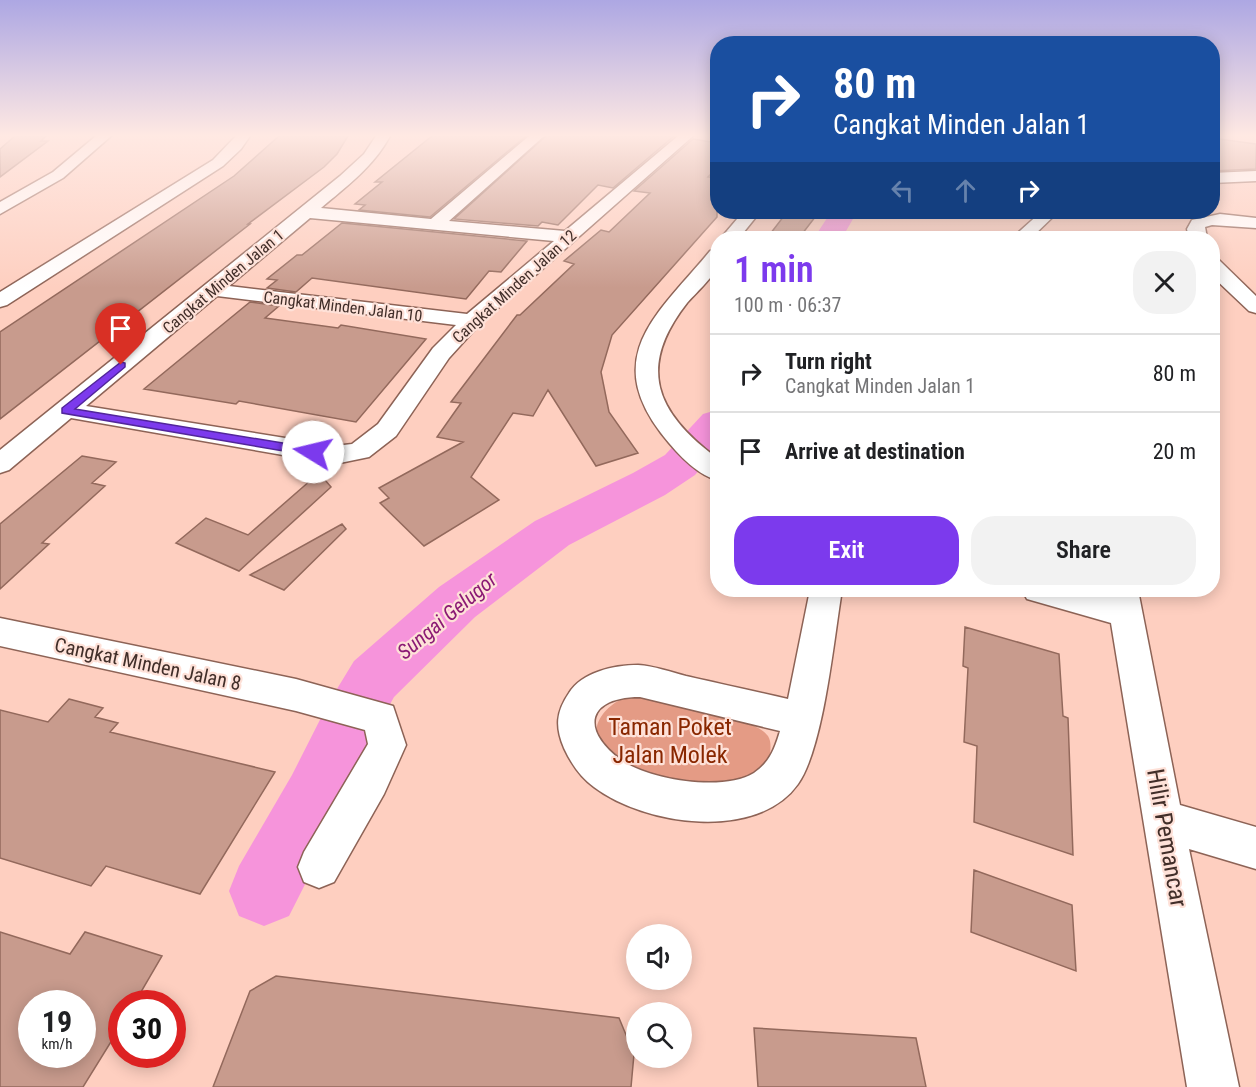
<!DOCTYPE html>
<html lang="en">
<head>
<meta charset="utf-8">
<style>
  :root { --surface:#fff; --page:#f2f2f2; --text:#202124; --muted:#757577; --line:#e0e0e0; --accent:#7c3aed }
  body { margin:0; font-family:"Roboto Condensed",sans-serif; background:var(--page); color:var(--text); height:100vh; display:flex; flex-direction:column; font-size:22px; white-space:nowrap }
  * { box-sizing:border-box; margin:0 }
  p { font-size:20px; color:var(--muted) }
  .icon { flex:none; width:33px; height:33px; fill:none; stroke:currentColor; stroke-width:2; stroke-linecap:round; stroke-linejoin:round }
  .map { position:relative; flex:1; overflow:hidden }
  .sheet { position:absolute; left:710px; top:231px; width:510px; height:366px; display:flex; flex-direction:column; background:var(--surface); border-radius:24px; box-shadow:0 3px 15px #0003 }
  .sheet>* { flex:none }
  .banner { position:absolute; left:710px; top:36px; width:510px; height:183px; border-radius:24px; box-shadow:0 3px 15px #0003; background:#1a4fa0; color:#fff; overflow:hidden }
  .controls { position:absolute; left:626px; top:924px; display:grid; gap:12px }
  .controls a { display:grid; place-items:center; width:66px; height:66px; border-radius:50%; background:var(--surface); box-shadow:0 3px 15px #0003; font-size:30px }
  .speed { position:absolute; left:18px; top:990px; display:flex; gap:12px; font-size:30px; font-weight:700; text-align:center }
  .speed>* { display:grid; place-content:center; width:78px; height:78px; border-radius:50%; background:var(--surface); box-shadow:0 3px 15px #0003; line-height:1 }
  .speed small { font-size:15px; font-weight:400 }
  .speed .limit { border:9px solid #d22; background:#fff; color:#111 }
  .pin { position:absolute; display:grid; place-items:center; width:51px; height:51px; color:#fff; margin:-62px -26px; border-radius:50% 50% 50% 0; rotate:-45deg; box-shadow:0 0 6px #0007 }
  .pin .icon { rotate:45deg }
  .me { position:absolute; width:66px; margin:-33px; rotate:279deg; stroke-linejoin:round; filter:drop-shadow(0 0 4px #0008) }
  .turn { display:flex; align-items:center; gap:21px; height:126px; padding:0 24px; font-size:27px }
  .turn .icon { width:78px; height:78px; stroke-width:2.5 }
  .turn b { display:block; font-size:42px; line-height:51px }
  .lanes { display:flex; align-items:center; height:57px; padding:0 24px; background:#0003; justify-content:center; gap:30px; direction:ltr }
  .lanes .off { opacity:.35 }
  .round { display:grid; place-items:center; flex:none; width:63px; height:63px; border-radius:24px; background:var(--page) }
  .summary { display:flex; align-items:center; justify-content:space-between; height:102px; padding:0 24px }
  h1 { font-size:36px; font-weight:600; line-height:45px; color:var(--accent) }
  .button { display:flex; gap:12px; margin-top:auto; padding:12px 24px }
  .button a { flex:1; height:69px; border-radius:24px; background:var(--accent); color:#fff; font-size:24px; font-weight:600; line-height:69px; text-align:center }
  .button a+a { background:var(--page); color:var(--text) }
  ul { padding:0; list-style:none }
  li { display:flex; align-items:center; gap:18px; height:78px; padding:0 24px; border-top:2px solid var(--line) }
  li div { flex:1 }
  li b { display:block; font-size:22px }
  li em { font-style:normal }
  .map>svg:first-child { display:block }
  .green { fill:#e49b85 }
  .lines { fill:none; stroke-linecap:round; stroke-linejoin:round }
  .river { fill:#f694db; fill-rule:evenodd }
  .building { fill:#c89b8d; stroke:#93695c; stroke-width:1.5; fill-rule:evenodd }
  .minor-casing { stroke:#8d6356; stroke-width:3 }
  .minor { fill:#fff; fill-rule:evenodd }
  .route { fill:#7c3aed; stroke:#51269a; stroke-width:1.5 }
  .labels { text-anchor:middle; stroke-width:4.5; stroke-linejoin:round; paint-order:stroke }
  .far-street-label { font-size:16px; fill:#412e29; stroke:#fee1d8 }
  .street-label { font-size:20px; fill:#412e29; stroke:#fee1d8 }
  .water-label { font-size:21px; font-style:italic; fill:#8b1974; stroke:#fee1d8 }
  .near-park-label { font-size:24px; fill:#892700; stroke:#fee1d8 }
  .near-street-label { font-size:24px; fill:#412e29; stroke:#fee1d8 }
</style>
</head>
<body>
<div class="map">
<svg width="1256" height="1087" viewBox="0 0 1256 1087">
  <rect width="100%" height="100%" fill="#fecfc0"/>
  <!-- green -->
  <path class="green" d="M 640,697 C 666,702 754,716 768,736 C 772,742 770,751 770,758 C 765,763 759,771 753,774 C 717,795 624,777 600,742 C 589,726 606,706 622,699 C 627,697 634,697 640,697 Z"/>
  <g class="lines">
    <!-- river -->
    <path class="river" d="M 831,212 L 857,212 L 842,238 L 814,238 Z
      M 717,410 L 717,449 L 695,475 L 665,495 L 569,545 L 475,617 L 394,697 L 373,735 L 338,819 L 289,916 L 264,926 L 239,916 L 229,891 L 239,866 L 292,775 L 329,702 L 354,661 L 439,587 L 535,521 L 633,473 L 665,455 L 703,414 Z"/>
  </g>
  <!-- building -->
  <path class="building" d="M 15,136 L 46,136 L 41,141 L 48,141 L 0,177 L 0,149 Z
    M 279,136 L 348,136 L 337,154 L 324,167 L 248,224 L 250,224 L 0,419 L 0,332 L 234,176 Z
    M 432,136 L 526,136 L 430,217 L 359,210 L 365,205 L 355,204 L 382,182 L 375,182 Z
    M 546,136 L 674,136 L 613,188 L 598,185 L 558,225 L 542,222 L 538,226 L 454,219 Z
    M 1212,138 L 1256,144 L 1256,169 L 1212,171 Z
    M 693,139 L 717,143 L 717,168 L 708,177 L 717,178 L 717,217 L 612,335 L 601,372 L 609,412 L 638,453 L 596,466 L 548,390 L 533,416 L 513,413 L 471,477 L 499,500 L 424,546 L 380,503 L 389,498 L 379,488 L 463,442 L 437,437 L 461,403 L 451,402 L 517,315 L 520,315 L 574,264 L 564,261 L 601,230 L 609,232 L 650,193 L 634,191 Z
    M 787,212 L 819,212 L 799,238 L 767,238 Z
    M 342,223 L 527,241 L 501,272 L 489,271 L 466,299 L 312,278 L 296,292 L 267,288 L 277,280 L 267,279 L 297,255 L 302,255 Z
    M 250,302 L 279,306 L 265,318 L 338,328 L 341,325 L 426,339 L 356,422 L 239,401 L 236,404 L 144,389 Z
    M 82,456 L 116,462 L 92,483 L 105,486 L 42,543 L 49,544 L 0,589 L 0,524 Z
    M 319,473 L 331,487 L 239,571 L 176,543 L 206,518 L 248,535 Z
    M 342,524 L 346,529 L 284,590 L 250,575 Z
    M 965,627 L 1059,654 L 1063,716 L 1068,718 L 1073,855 L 974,822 L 977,746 L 964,742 L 968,668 L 963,666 Z
    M 69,699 L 103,708 L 95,717 L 118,723 L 110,732 L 275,772 L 200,894 L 106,866 L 91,886 L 0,858 L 0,710 L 48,722 Z
    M 974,870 L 1072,905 L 1076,971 L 971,932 Z
    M 0,932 L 70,954 L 85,932 L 162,956 L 134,1004 L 122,1004 L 122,1024 L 83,1087 L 0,1087 ZM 32,1004 L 82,1004 L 82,1054 L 32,1054 Z
    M 276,976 L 619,1018 L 634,1054 L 631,1087 L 213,1087 L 250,991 Z
    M 754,1028 L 916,1038 L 926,1087 L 758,1087 Z"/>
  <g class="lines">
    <defs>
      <path id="minor" d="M 96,136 L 111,136 L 63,178 L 0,214 L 0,202 L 53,172 Z
        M 236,136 L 250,136 L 241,149 L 223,166 L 7,305 L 0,307 L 0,292 L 213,160 Z
        M 376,136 L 390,136 C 374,166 346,187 321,208 L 431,219 L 529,136 L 544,136 L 449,221 L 565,231 L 678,136 L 693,136 L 479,325 L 449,358 L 396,436 L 369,457 L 335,464 L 71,418 L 9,470 L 0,473 L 0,450 L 340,176 L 364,154 ZM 310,218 L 554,241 L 467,314 L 229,286 ZM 217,296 L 456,325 L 433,348 L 378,424 L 352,444 L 335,446 L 86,406 Z
        M 1256,171 L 1256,181 L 1212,183 L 1212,173 Z
        M 743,212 L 760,212 L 739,238 L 721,238 Z
        M 1041,212 L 1058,212 L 1031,238 L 1012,238 Z
        M 1220,214 L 1256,218 L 1256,228 L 1212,225 L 1205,227 L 1207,238 L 1189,238 L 1187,229 L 1192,220 Z
        M 717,249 C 717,255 718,263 717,268 C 712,278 695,294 687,303 C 637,367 655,412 717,458 L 717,480 C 695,474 675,451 661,433 C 601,354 660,312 710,251 Z
        M 1212,258 L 1219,260 L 1256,296 L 1256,313 L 1249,311 L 1212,276 Z
        M 810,590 L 842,590 C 834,637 824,747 798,784 C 757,842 644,825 594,787 C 580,777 571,763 564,748 C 555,727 556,712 569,693 C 582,672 614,665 638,665 C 654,666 671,672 686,676 C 720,684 754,691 788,699 ZM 640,697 L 780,731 C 775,748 770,762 754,773 C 724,792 649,780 621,760 C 579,729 588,697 640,697 Z
        M 1022,590 L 1084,590 L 1107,595 L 1106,590 L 1138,590 L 1180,805 L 1256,827 L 1256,869 L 1189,849 L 1239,1087 L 1187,1087 L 1111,623 L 1027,599 Z
        M 0,618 L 296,679 L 393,706 L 406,745 L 384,794 L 334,882 L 319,888 L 304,882 L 298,867 L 304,852 L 368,744 L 365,730 L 296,711 L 0,646 Z"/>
    </defs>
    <!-- minor casing -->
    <use href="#minor" class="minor-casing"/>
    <!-- minor -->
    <use href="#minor" class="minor"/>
  </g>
  <!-- sky -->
  <linearGradient id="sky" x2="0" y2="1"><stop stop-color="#ada7e3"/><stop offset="0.47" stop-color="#ffe9e3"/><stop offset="1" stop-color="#ffe9e3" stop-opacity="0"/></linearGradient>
  <rect width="1256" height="288" fill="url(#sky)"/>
  <!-- route -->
  <path class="route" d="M 121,362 L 125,363 L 125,367 L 75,409 L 313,448 L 319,452 L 313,456 L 62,413 L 62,408 Z"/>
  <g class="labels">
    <!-- far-street labels -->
    <g class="far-street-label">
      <text transform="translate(223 281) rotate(-40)" y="6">Cangkat Minden Jalan 1</text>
      <text transform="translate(514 286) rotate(-42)" y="6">Cangkat Minden Jalan 12</text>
      <text transform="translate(343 306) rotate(7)" y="6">Cangkat Minden Jalan 10</text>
    </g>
    <!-- street labels -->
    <g class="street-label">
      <text transform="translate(148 664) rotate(12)" y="7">Cangkat Minden Jalan 8</text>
    </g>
    <!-- water labels -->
    <g class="water-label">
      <text transform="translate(447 616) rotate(-40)" y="7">Sungai Gelugor</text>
    </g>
    <!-- near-park labels -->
    <g class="near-park-label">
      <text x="670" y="735">Taman Poket<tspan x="670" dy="28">Jalan Molek</tspan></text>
    </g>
    <!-- near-street labels -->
    <g class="near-street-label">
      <text transform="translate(1167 838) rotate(80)" y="8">Hilir Pemancar</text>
    </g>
  </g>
</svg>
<div class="controls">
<a><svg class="icon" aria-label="sound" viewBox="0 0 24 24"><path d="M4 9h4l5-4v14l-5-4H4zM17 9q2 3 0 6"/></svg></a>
<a><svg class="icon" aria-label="search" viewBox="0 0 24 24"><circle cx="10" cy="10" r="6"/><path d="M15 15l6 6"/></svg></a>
</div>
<div class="speed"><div>19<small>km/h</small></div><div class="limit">30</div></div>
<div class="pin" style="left:121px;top:365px;background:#d93025"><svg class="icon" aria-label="arrive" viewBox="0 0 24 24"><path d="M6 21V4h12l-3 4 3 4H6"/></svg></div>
<svg class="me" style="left:313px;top:452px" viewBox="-20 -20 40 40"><circle r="19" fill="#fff"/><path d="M0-13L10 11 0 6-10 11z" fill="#7c3aed"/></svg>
<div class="banner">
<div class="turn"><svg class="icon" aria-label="right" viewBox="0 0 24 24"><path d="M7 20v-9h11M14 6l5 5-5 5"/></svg><div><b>80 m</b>Cangkat Minden Jalan 1</div></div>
<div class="lanes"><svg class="icon off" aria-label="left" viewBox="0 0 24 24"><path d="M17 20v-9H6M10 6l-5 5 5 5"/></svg><svg class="icon off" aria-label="ahead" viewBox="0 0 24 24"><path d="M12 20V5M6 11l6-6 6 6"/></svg><svg class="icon" aria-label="right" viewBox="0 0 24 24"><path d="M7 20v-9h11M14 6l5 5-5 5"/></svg></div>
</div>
<section class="sheet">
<div class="summary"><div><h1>1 min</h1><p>100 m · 06:37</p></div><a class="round"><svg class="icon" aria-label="close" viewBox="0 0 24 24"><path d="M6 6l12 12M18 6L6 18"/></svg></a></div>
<ul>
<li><svg class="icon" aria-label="right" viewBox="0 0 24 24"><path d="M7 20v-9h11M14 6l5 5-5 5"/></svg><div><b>Turn right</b><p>Cangkat Minden Jalan 1</p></div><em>80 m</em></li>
<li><svg class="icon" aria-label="arrive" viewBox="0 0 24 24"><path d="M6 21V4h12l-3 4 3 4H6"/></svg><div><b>Arrive at destination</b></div><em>20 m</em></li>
</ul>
<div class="button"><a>Exit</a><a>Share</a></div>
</section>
</div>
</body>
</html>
